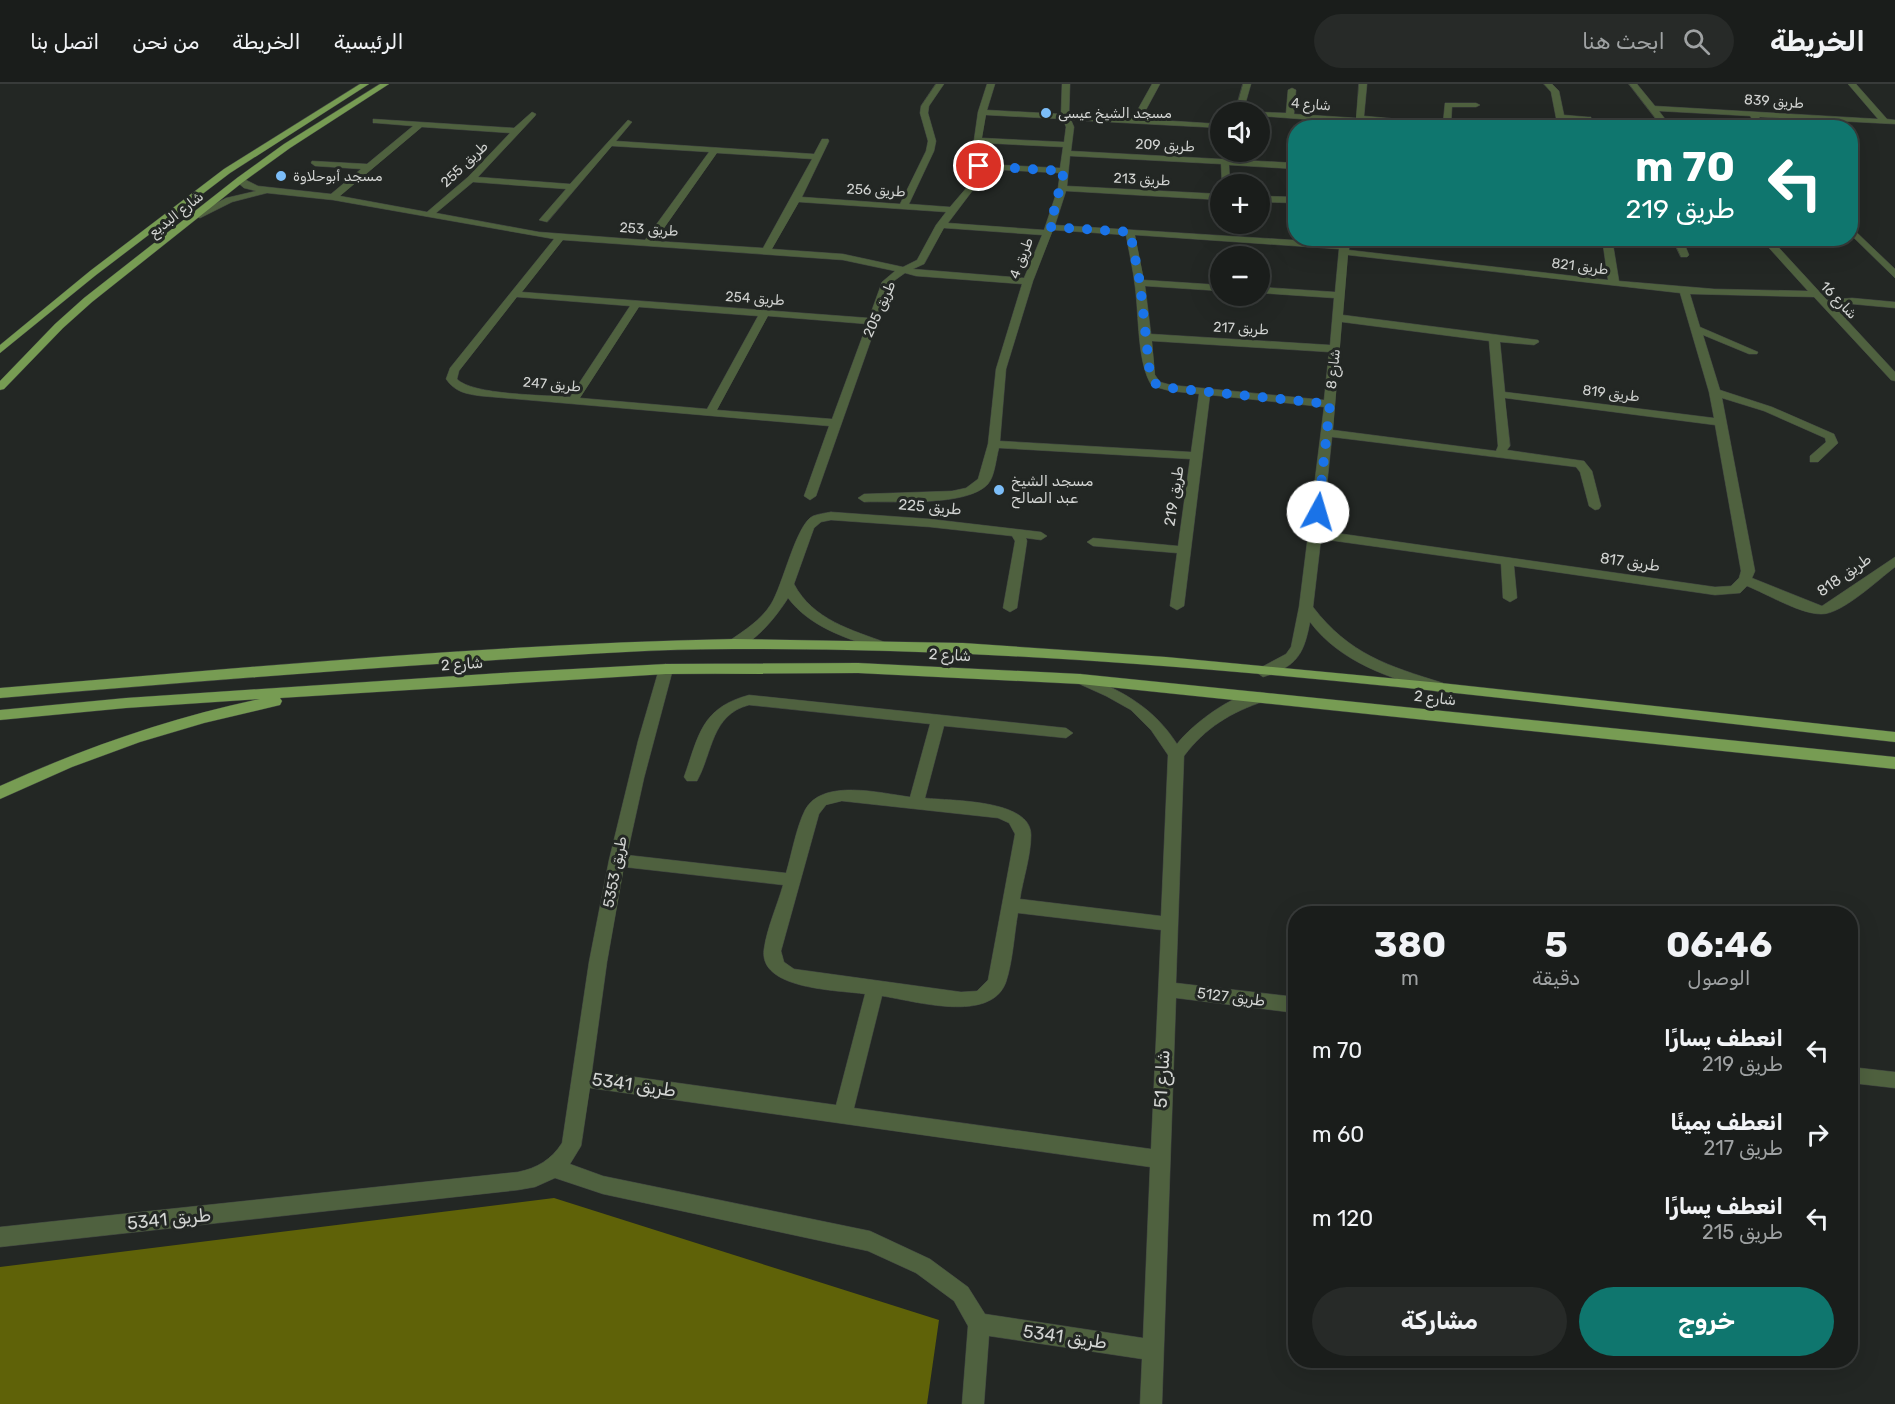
<!DOCTYPE html>
<html lang="ar">
<head>
<meta charset="utf-8">
<style>
  :root { --surface:#1a1d1b; --page:#272a28; --text:#f1f3f6; --muted:#9fa2a3; --line:#383b3a; --accent:#0f766e }
  body { margin:0; font-family:Rubik,Vazirmatn,sans-serif; background:var(--page); color:var(--text); direction:rtl; height:100vh; display:flex; flex-direction:column; font-size:22px; white-space:nowrap }
  * { box-sizing:border-box; margin:0 }
  p { font-size:20px; color:var(--muted) }
  .icon { flex:none; width:33px; height:33px; fill:none; stroke:currentColor; stroke-width:2; stroke-linecap:round; stroke-linejoin:round }
  .map { position:relative; flex:1; overflow:hidden; direction:ltr }
  .sheet { position:absolute; left:1288px; top:822px; width:570px; height:462px; display:flex; flex-direction:column; background:var(--surface); border-radius:24px; box-shadow:0 6px 24px #0002,0 0 0 2px var(--line); direction:rtl }
  .sheet>* { flex:none }
  .hud { position:absolute; left:1288px; top:36px; width:570px; height:126px; border-radius:24px; box-shadow:0 6px 24px #0002,0 0 0 2px var(--line); direction:rtl; background:#0f766e; color:#fff; overflow:hidden }
  .tools { position:absolute; left:1210px; top:18px; display:grid; gap:12px }
  .tools a { display:grid; place-items:center; width:60px; height:60px; border-radius:50%; background:var(--surface); box-shadow:0 6px 24px #0002,0 0 0 2px var(--line); font-size:30px }
  .pin { position:absolute; display:grid; place-items:center; width:51px; height:51px; color:#fff; margin:-26px; border:3px solid #fff; border-radius:50%; box-shadow:0 2px 6px #0007 }
  .me { position:absolute; width:66px; margin:-33px; rotate:6deg; stroke-linejoin:round; filter:drop-shadow(0 0 4px #0008) }
  .turn { display:flex; align-items:center; gap:21px; height:126px; padding:0 24px; font-size:27px }
  .turn .icon { width:78px; height:78px; stroke-width:2.5 }
  .turn b { display:block; font-size:42px; line-height:51px }
  .eta { display:flex; justify-content:space-evenly; align-items:center; height:102px; text-align:center }
  .eta b { font-size:36px; font-weight:700; line-height:42px }
  .cta { display:flex; gap:12px; margin-top:auto; padding:12px 24px }
  .cta a { flex:1; height:69px; border-radius:36px; background:var(--accent); color:#fff; font-size:24px; font-weight:700; line-height:69px; text-align:center }
  .cta a+a { background:var(--page); color:var(--text) }
  ul { padding:0; list-style:none }
  li { display:flex; align-items:center; gap:18px; height:84px; padding:0 24px }
  li div { flex:1 }
  li b { display:block; font-size:22px }
  li em { font-style:normal }
  header { display:flex; align-items:center; gap:36px; box-sizing:border-box; height:84px; padding:0 30px; background:var(--surface); border-bottom:2px solid var(--line) }
  header strong { font-size:28px }
  nav { display:flex; gap:33px; margin-inline-start:auto; font-size:21px }
  .search { width:420px; height:54px; background:var(--page); display:flex; align-items:center; gap:15px; box-sizing:border-box; padding:0 21px; border-radius:33px; color:var(--muted); font-size:22px }
  .map>svg:first-child { display:block }
  .forest { fill:#5f6208 }
  .lines { fill:none; stroke-linecap:round; stroke-linejoin:round }
  .minor-casing { stroke:#3f4340; stroke-width:1 }
  .major-casing { stroke:#3f4340; stroke-width:1 }
  .minor { fill:#4f613f; fill-rule:evenodd }
  .major { fill:#779c53; fill-rule:evenodd }
  .route { stroke:#1a73e8; stroke-width:10; stroke-dasharray:0 18 }
  .poi-dot { fill:#7cbef9; stroke:#232724; stroke-width:2 }
  .labels { text-anchor:middle; stroke-width:6; stroke-linejoin:round; paint-order:stroke }
  .far-street-label { font-size:14px; fill:#d2d4d2; stroke:#232724 }
  .far-poi-label { font-size:14px; fill:#d2d4d2; stroke:#232724; text-anchor:start }
  .poi-label { font-size:15px; fill:#d2d4d2; stroke:#232724; text-anchor:start }
  .street-label { font-size:15px; fill:#d2d4d2; stroke:#232724 }
  .near-street-label { font-size:18px; fill:#d2d4d2; stroke:#232724 }
</style>
</head>
<body>
<header>
<strong>الخريطة</strong>
<div class="search"><svg class="icon" aria-label="search" viewBox="0 0 24 24"><circle cx="10" cy="10" r="6"/><path d="M15 15l6 6"/></svg>ابحث هنا</div>
<nav><a>الرئيسية</a><a>الخريطة</a><a>من نحن</a><a>اتصل بنا</a></nav>
</header>
<div class="map">
<svg width="1895" height="1320" viewBox="0 0 1895 1320">
  <rect width="100%" height="100%" fill="#232724"/>
  <!-- forest -->
  <path class="forest" d="M 554,1114 L 939,1236 L 927,1320 L 0,1320 L 0,1183 Z"/>
  <g class="lines">
    <defs>
      <path id="minor" d="M 936,0 L 944,0 L 929,22 L 928,29 L 936,57 L 934,67 L 909,120 L 950,123 L 968,102 L 975,82 L 974,56 L 978,28 L 987,0 L 995,0 L 987,26 L 1061,30 L 1062,0 L 1070,0 L 1069,31 L 1133,34 L 1152,0 L 1160,0 L 1141,35 L 1221,40 L 1221,44 L 1071,36 L 1074,43 L 1071,67 L 1296,79 L 1296,85 L 1229,81 L 1230,100 L 1222,100 L 1221,80 L 1070,72 L 1067,102 L 1221,110 L 1221,116 L 1066,107 L 1055,141 L 1340,159 L 1340,154 L 1350,154 L 1349,166 L 1608,196 L 1602,154 L 1612,154 L 1619,197 L 1714,205 L 1808,207 L 1760,154 L 1770,154 L 1827,216 L 1852,214 L 1895,218 L 1895,224 L 1852,220 L 1833,221 L 1895,288 L 1895,297 L 1891,296 L 1814,213 L 1690,210 L 1700,243 L 1758,268 L 1757,270 L 1749,270 L 1703,251 L 1720,306 L 1772,323 L 1834,350 L 1838,359 L 1818,378 L 1810,378 L 1810,372 L 1826,358 L 1825,354 L 1764,327 L 1722,314 L 1755,487 L 1752,494 L 1822,522 L 1895,473 L 1895,483 C 1878,496 1841,531 1821,530 C 1800,530 1767,510 1747,502 L 1740,509 L 1715,511 L 1514,482 L 1517,514 L 1510,518 L 1503,514 L 1501,480 L 1321,455 L 1313,523 C 1349,570 1388,582 1443,599 L 1445,603 L 1438,608 C 1390,594 1341,579 1310,538 C 1304,570 1297,583 1263,593 L 1256,588 L 1258,585 L 1286,570 L 1291,563 L 1299,523 L 1324,323 L 1210,311 L 1184,522 L 1177,526 L 1170,522 L 1177,469 L 1093,462 L 1087,458 L 1093,454 L 1178,462 L 1190,375 L 999,364 C 996,374 995,392 988,400 C 967,423 895,417 864,418 L 858,414 L 864,410 L 952,407 L 966,404 L 978,395 L 988,360 L 996,285 L 1022,200 L 916,192 L 905,189 L 891,199 L 816,412 L 810,416 L 804,412 L 829,342 L 481,312 C 466,310 455,308 446,295 L 450,284 L 554,155 L 333,116 L 267,109 L 232,118 L 200,134 L 192,132 L 226,114 L 256,107 L 244,104 L 237,98 L 237,94 L 240,93 L 258,102 L 331,110 L 361,85 L 315,82 L 311,79 L 312,77 L 367,80 L 413,42 L 376,39 L 373,39 L 373,35 L 514,44 L 532,28 L 536,30 L 535,32 L 478,93 L 570,100 L 628,36 L 632,38 L 616,57 L 814,70 L 822,55 L 828,55 L 829,57 L 802,113 L 900,120 L 926,67 L 928,57 L 920,29 L 921,22 ZM 986,31 L 1063,35 L 1066,43 L 1064,58 L 982,54 ZM 422,43 L 510,49 L 468,93 L 427,128 L 340,112 ZM 982,59 L 1063,63 L 1060,84 L 983,80 ZM 612,62 L 709,68 L 645,156 L 539,148 L 436,129 L 473,98 L 566,105 L 539,136 L 547,138 ZM 717,69 L 812,75 L 763,164 L 655,157 ZM 982,85 L 1060,89 L 1058,104 L 1044,146 L 948,139 L 976,102 ZM 799,118 L 946,128 L 936,141 L 917,176 L 903,183 L 843,170 L 772,165 ZM 944,144 L 1042,151 L 1024,194 L 913,185 L 924,180 ZM 1053,146 L 1126,151 C 1129,168 1133,185 1135,202 C 1139,231 1137,280 1152,302 L 1170,307 L 1199,310 L 1191,368 L 1000,357 L 1006,285 L 1033,197 ZM 1135,151 L 1339,165 L 1335,208 L 1260,203 L 1260,209 L 1334,214 L 1330,261 L 1151,250 L 1145,202 L 1221,207 L 1221,201 L 1144,196 ZM 563,156 L 843,176 L 895,187 L 882,198 L 869,234 L 522,208 ZM 1348,171 L 1680,209 L 1709,308 L 1714,334 L 1505,308 L 1500,258 L 1534,261 L 1539,258 L 1538,256 L 1343,231 ZM 517,213 L 630,222 L 570,313 C 545,311 472,311 457,295 L 459,287 ZM 639,223 L 758,232 L 707,325 L 580,314 ZM 768,232 L 867,240 L 832,335 L 717,326 ZM 1342,238 L 1489,257 L 1498,362 L 1496,367 L 1333,346 ZM 1152,257 L 1329,268 L 1324,316 L 1171,301 L 1160,298 L 1155,291 ZM 1505,314 L 1715,341 L 1741,487 L 1739,494 L 1731,502 L 1715,503 L 1322,447 L 1332,353 L 1576,383 L 1580,388 L 1589,422 L 1595,426 L 1599,425 L 1601,422 L 1592,387 L 1584,377 L 1507,366 L 1510,362 Z
        M 1243,0 L 1251,0 L 1243,28 L 1235,28 Z
        M 1359,0 L 1367,0 L 1364,32 L 1431,38 L 1439,40 L 1443,39 L 1445,19 L 1476,19 L 1480,21 L 1476,23 L 1452,23 L 1451,40 L 1446,44 L 1364,37 L 1362,44 L 1356,44 L 1355,39 L 1260,32 L 1260,28 L 1257,28 L 1260,28 L 1286,29 L 1288,6 L 1292,4 L 1296,6 L 1294,30 L 1356,34 Z
        M 1544,0 L 1552,0 L 1559,7 L 1564,31 L 1588,33 L 1591,33 L 1591,37 L 1564,36 L 1566,44 L 1558,44 L 1551,8 Z
        M 1629,0 L 1637,0 L 1655,22 L 1878,35 L 1848,0 L 1856,0 L 1887,35 L 1895,36 L 1895,40 L 1759,33 L 1767,44 L 1758,44 L 1750,32 L 1659,27 L 1672,44 L 1663,44 Z
        M 1851,63 L 1855,64 L 1855,68 L 1851,69 Z
        M 1260,112 L 1296,113 L 1296,119 L 1260,118 Z
        M 1851,143 L 1895,185 L 1895,194 L 1851,151 Z
        M 1672,154 L 1682,154 L 1689,171 L 1687,173 L 1681,173 Z
        M 831,428 L 930,435 L 1041,448 L 1047,452 L 1041,456 L 1026,454 L 1027,457 L 1017,524 L 1010,528 L 1003,524 L 1015,457 L 1012,452 L 930,443 L 831,436 L 821,438 L 814,444 L 794,500 C 813,536 852,546 887,559 L 889,562 L 887,565 L 877,565 C 844,553 810,543 788,514 C 779,529 749,569 729,563 L 727,560 L 729,557 C 745,546 761,536 771,520 C 783,501 796,440 813,432 C 818,430 825,429 831,428 Z
        M 666,580 L 673,585 L 644,694 L 627,771 L 786,789 C 792,769 796,744 805,726 C 822,694 880,709 910,713 L 930,640 L 749,621 C 711,631 713,668 697,697 L 687,697 L 684,693 C 699,651 701,624 749,611 L 1066,644 L 1073,649 L 1066,654 L 944,642 L 925,714 C 951,717 1031,715 1031,751 C 1031,772 1023,795 1020,815 L 1161,832 L 1168,671 L 1151,646 L 1131,626 L 1106,612 L 1075,598 L 1073,595 L 1080,590 L 1085,592 C 1123,607 1154,624 1177,660 C 1191,641 1241,602 1265,609 L 1267,613 L 1265,617 C 1231,628 1205,644 1184,672 L 1176,899 L 1296,913 L 1296,929 L 1176,914 L 1162,1320 L 1140,1320 L 1142,1275 L 989,1252 L 984,1320 L 962,1320 L 968,1242 L 954,1217 L 916,1189 L 868,1167 L 603,1110 L 555,1094 L 535,1103 L 518,1106 L 0,1163 L 0,1143 L 518,1088 C 537,1084 551,1076 562,1059 L 589,878 L 609,776 L 638,657 L 659,585 ZM 842,717 L 998,734 L 1009,739 L 1015,750 L 988,896 L 977,907 L 961,908 L 794,885 L 784,878 L 781,867 L 819,730 L 826,721 ZM 624,783 L 783,801 C 777,822 767,844 764,865 C 758,906 838,906 865,910 L 836,1021 L 592,987 L 607,878 ZM 1018,829 L 1161,846 L 1151,1065 L 854,1024 L 882,912 C 915,917 991,940 1006,898 C 1013,877 1014,851 1018,829 ZM 590,1004 L 1150,1083 L 1143,1254 L 985,1230 L 968,1203 L 930,1175 L 870,1147 L 603,1092 L 570,1080 L 581,1062 Z
        M 1851,983 L 1895,988 L 1895,1004 L 1851,999 Z"/>
      <path id="major" d="M 360,0 L 369,0 L 230,89 L 96,191 L 0,269 L 0,261 L 90,187 L 224,85 Z
        M 380,0 L 389,0 L 290,64 L 243,98 L 92,218 L 63,244 L 4,305 L 0,306 L 0,297 L 55,240 L 84,214 L 237,94 L 284,60 Z
        M 734,555 L 963,559 L 1166,573 L 1441,599 L 1895,648 L 1895,658 C 1509,616 1122,563 734,565 C 645,565 556,572 467,578 C 311,588 156,601 0,614 L 0,604 C 244,584 489,560 734,555 Z
        M 858,579 L 1080,590 L 1895,673 L 1895,685 L 1080,600 L 858,589 L 666,590 L 280,614 L 282,617 L 280,621 L 204,639 L 140,658 L 72,683 L 0,715 L 0,702 C 84,664 170,634 260,615 L 126,624 L 0,636 L 0,626 L 126,614 L 501,589 L 666,580 Z"/>
    </defs>
    <!-- minor casing -->
    <use href="#minor" class="minor-casing"/>
    <!-- major casing -->
    <use href="#major" class="major-casing"/>
    <!-- minor -->
    <use href="#minor" class="minor"/>
    <!-- major -->
    <use href="#major" class="major"/>
  </g>
  <g class="lines">
    <!-- route -->
    <path class="route" d="M 979,82 L 1064,87 L 1050,143 L 1130,148 L 1140,199 L 1150,291 L 1156,300 L 1170,304 L 1330,320 L 1318,428"/>
  </g>
  <!-- markers -->
  <g class="poi-dot">
    <circle cx="1046" cy="29" r="6"/>
    <circle cx="281" cy="92" r="6"/>
    <circle cx="999" cy="406" r="6"/>
  </g>
  <g class="labels">
    <!-- far-street labels -->
    <g class="far-street-label">
      <text transform="translate(1774 17) rotate(4)" y="5">طريق 839</text>
      <text transform="translate(1311 20) rotate(4)" y="5">شارع 4</text>
      <text transform="translate(1165 61) rotate(3)" y="5">طريق 209</text>
      <text transform="translate(464 80) rotate(-44)" y="5">طريق 255</text>
      <text transform="translate(1142 95) rotate(3)" y="5">طريق 213</text>
      <text transform="translate(876 106) rotate(3)" y="5">طريق 256</text>
      <text transform="translate(176 130) rotate(-38)" y="5">شارع البديع</text>
      <text transform="translate(649 145) rotate(4)" y="5">طريق 253</text>
      <text transform="translate(1021 174) rotate(-69)" y="5">طريق 4</text>
      <text transform="translate(1580 182) rotate(7)" y="5">طريق 821</text>
      <text transform="translate(755 214) rotate(4)" y="5">طريق 254</text>
      <text transform="translate(1839 216) rotate(46)" y="5">شارع 16</text>
      <text transform="translate(879 225) rotate(-66)" y="5">طريق 205</text>
      <text transform="translate(1241 244) rotate(3)" y="5">طريق 217</text>
      <text transform="translate(1333 285) rotate(-84)" y="5">شارع 8</text>
      <text transform="translate(552 300) rotate(5)" y="5">طريق 247</text>
      <text transform="translate(1611 309) rotate(7)" y="5">طريق 819</text>
    </g>
    <!-- far-poi labels -->
    <g class="far-poi-label">
      <text x="1058" y="34">مسجد الشيخ عيسى</text>
      <text x="293" y="97">مسجد أبوحلاوة</text>
    </g>
    <!-- poi labels -->
    <g class="poi-label">
      <text x="1011" y="402">مسجد الشيخ<tspan x="1011" dy="17">عبد الصالح</tspan></text>
    </g>
    <!-- street labels -->
    <g class="street-label">
      <text transform="translate(1174 412) rotate(-81)" y="5">طريق 219</text>
      <text transform="translate(930 423) rotate(5)" y="5">طريق 225</text>
      <text transform="translate(1630 478) rotate(8)" y="5">طريق 817</text>
      <text transform="translate(1844 491) rotate(-35)" y="5">طريق 818</text>
      <text transform="translate(950 571) rotate(3)" y="5">شارع 2</text>
      <text transform="translate(462 580) rotate(-4)" y="5">شارع 2</text>
      <text transform="translate(1435 614) rotate(6)" y="5">شارع 2</text>
      <text transform="translate(615 788) rotate(-79)" y="5">طريق 5353</text>
      <text transform="translate(1231 913) rotate(7)" y="5">طريق 5127</text>
    </g>
    <!-- near-street labels -->
    <g class="near-street-label">
      <text transform="translate(1162 995) rotate(-87)" y="6">شارع 51</text>
      <text transform="translate(634 1001) rotate(8)" y="6">طريق 5341</text>
      <text transform="translate(169 1135) rotate(-6)" y="6">طريق 5341</text>
      <text transform="translate(1065 1253) rotate(8)" y="6">طريق 5341</text>
    </g>
  </g>
</svg>
<div class="tools">
<a><svg class="icon" aria-label="sound" viewBox="0 0 24 24"><path d="M4 9h4l5-4v14l-5-4H4zM17 9q2 3 0 6"/></svg></a>
<a>+</a>
<a>−</a>
</div>
<div class="pin" style="left:979px;top:82px;background:#d93025"><svg class="icon" aria-label="arrive" viewBox="0 0 24 24"><path d="M6 21V4h12l-3 4 3 4H6"/></svg></div>
<svg class="me" style="left:1318px;top:428px" viewBox="-20 -20 40 40"><circle r="19" fill="#fff"/><path d="M0-13L10 11 0 6-10 11z" fill="#1a73e8"/></svg>
<div class="hud">
<div class="turn"><svg class="icon" aria-label="left" viewBox="0 0 24 24"><path d="M17 20v-9H6M10 6l-5 5 5 5"/></svg><div><b>70 m</b>طريق 219</div></div>
</div>
<section class="sheet">
<div class="eta">
<div><b>06:46</b><p>الوصول</p></div>
<div><b>5</b><p>دقيقة</p></div>
<div><b>380</b><p>m</p></div>
</div>
<ul>
<li><svg class="icon" aria-label="left" viewBox="0 0 24 24"><path d="M17 20v-9H6M10 6l-5 5 5 5"/></svg><div><b>انعطف يسارًا</b><p>طريق 219</p></div><em>70 m</em></li>
<li><svg class="icon" aria-label="right" viewBox="0 0 24 24"><path d="M7 20v-9h11M14 6l5 5-5 5"/></svg><div><b>انعطف يمينًا</b><p>طريق 217</p></div><em>60 m</em></li>
<li><svg class="icon" aria-label="left" viewBox="0 0 24 24"><path d="M17 20v-9H6M10 6l-5 5 5 5"/></svg><div><b>انعطف يسارًا</b><p>طريق 215</p></div><em>120 m</em></li>
</ul>
<div class="cta"><a>خروج</a><a>مشاركة</a></div>
</section>
</div>
</body>
</html>
